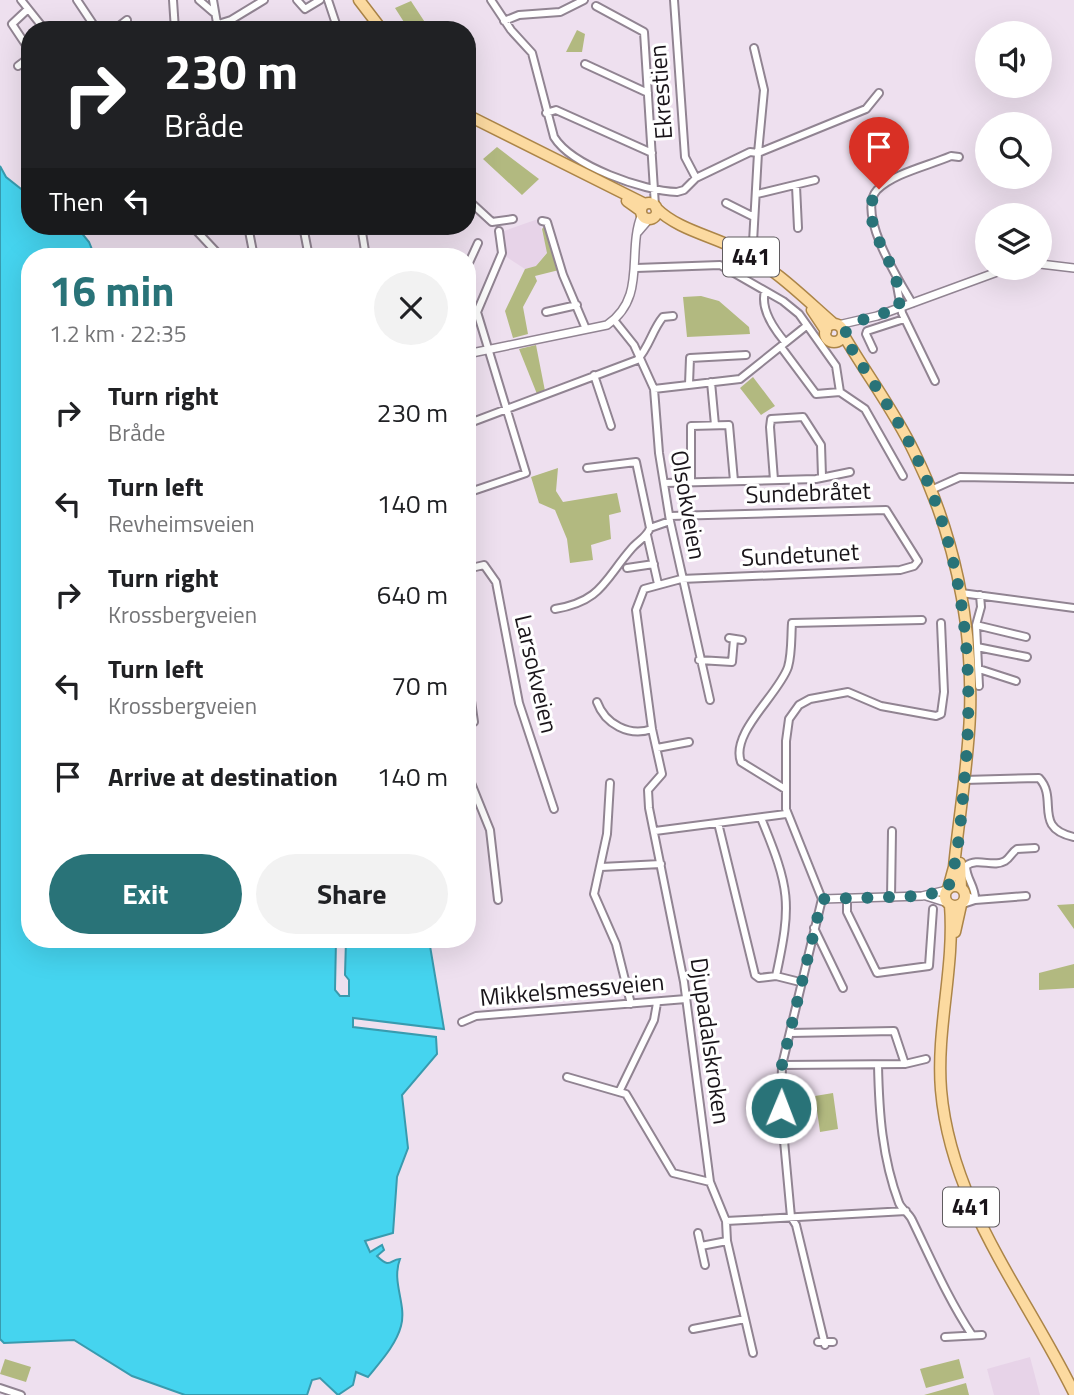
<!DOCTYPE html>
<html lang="en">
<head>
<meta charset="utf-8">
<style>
  :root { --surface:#fff; --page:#f2f2f2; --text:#202124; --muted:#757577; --accent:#297378 }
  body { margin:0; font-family:"Titillium Web",sans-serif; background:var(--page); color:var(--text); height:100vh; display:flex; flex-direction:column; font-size:26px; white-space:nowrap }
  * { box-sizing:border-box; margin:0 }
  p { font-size:23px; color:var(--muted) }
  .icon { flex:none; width:38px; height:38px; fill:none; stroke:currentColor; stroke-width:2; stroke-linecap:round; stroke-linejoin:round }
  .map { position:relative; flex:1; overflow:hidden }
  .panel { position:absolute; left:21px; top:248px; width:455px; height:700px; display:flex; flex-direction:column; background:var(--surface); border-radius:28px; box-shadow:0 7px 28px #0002 }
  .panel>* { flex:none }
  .banner { position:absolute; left:21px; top:21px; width:455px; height:214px; border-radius:28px; box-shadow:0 7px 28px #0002; background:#202124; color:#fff; overflow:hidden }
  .buttons { position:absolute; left:975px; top:21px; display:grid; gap:14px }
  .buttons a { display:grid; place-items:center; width:77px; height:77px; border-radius:50%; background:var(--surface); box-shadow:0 7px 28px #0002; font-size:35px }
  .pin { position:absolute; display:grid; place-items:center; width:60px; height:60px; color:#fff; margin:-72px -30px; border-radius:50% 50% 50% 0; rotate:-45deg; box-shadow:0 0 7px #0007 }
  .pin .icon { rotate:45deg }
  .me { position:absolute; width:77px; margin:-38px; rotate:1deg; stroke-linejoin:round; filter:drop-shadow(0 0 5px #0008) }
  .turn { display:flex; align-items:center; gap:24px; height:147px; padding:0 28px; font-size:32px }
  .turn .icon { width:91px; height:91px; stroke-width:2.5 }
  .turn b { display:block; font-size:49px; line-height:60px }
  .then { display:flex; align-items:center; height:66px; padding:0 28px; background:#0003; gap:14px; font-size:26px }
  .round { display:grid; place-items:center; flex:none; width:74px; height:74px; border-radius:37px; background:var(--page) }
  .summary { display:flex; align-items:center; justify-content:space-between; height:119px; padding:0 28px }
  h1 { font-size:42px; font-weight:700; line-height:52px; color:var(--accent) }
  .button { display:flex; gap:14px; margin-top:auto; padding:14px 28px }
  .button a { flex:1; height:80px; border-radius:42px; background:var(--accent); color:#fff; font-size:28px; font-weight:700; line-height:80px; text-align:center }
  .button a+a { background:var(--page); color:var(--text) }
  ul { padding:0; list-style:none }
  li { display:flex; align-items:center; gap:21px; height:91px; padding:0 28px }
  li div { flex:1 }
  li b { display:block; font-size:26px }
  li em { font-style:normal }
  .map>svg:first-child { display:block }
  .built { fill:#e7d3e8 }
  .green { fill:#b2b980 }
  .water { fill:#45d4ef; stroke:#389baf; stroke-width:2 }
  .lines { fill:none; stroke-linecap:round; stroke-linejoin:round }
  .minor-casing { stroke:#918492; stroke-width:10 }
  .tertiary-casing { stroke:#918492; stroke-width:10 }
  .primary-casing { stroke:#ac8548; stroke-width:13 }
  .minor { stroke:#fff; stroke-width:6 }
  .tertiary { stroke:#fff; stroke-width:7 }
  .primary { stroke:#fcdaa0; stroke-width:10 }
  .route { stroke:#297378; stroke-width:12; stroke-dasharray:0 21.6 }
  .labels { text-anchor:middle; stroke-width:6; stroke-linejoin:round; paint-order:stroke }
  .shield { fill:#fff; stroke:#5f5b5f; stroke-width:2 }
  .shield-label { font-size:23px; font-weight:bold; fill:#1a151a }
  .street-label { font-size:24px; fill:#1a151a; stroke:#fff }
</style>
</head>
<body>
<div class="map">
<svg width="1074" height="1395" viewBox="0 0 1074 1395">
  <rect width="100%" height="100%" fill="#eee0ef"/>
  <!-- built -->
  <path class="built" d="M 538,219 L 548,251 L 536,266 L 525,269 L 505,256 L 504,231 Z
    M 1030,1357 L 1040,1395 L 994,1395 L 987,1369 Z"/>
  <!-- green -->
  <path class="green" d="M 411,1 L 430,30 L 409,30 L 395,8 Z
    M 577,30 L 585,34 L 582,52 L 566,52 Z
    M 497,147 L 539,179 L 522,195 L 483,159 Z
    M 546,224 L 559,270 L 535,276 L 537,281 L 523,307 L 528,334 L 513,338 L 505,311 L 525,269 L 536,266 L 547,253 L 542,229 Z
    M 701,296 L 719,301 L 749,327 L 750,334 L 687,337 L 683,297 Z
    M 536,345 L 545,391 L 537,394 L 519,349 Z
    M 753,377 L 775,406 L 761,415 L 740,388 Z
    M 558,468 L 556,491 L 563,502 L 617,493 L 621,512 L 609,515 L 611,539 L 591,545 L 593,560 L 570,563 L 567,539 L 555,510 L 539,503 L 531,477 Z
    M 1074,904 L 1074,929 L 1057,905 Z
    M 1074,964 L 1074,988 L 1039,990 L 1039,973 Z
    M 833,1093 L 838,1129 L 820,1132 L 815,1096 Z
    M 5,1359 L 31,1367 L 26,1382 L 0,1374 Z
    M 959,1359 L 964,1378 L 926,1388 L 920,1369 Z
    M 966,1383 L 969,1395 L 924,1395 Z"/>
  <!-- water -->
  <path class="water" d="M 0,166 L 6,177 L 30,196 L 30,226 L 76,226 L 89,242 L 95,257 L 30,257 L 30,940 L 336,940 L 335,990 L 340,996 L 349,996 L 349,980 L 345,975 L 346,940 L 429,940 L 444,1029 L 353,1018 L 353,1027 L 436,1037 L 437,1054 L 402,1095 L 408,1148 L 397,1177 L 393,1233 L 365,1241 L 370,1252 L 382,1245 L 384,1250 L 377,1256 C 391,1270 390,1259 400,1259 C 391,1282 407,1304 401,1326 C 396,1345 380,1362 368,1377 L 356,1372 L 353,1385 L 338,1395 L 320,1378 L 312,1380 L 307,1395 L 185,1395 L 132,1376 L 74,1340 L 4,1343 L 0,1339 Z"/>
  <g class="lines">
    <defs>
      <path id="minor" d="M 21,0 L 45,30
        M 77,0 L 97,30
        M 173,0 L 175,30
        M 199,0 L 213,12
        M 213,0 L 217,23
        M 297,0 L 305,9 L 320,0
        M 328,0 L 338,30
        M 491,0 L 511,30 L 532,53 L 554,137 C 572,166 643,191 677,192 L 684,190 L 696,178 L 750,152 L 758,153 L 753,242
        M 674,0 L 685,157 L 696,178
        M 596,6 L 644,32 L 655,206
        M 28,9 L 12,24 L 30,51
        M 504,21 L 519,15 L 560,12 L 584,0
        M 114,30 L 127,20
        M 199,30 L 231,20 L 264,0
        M 754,48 L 764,90 L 758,153
        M 585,64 L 648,93
        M 18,66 L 30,57
        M 546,113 L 556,110 L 652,153
        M 758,153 L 866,109 L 879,93
        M 796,186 L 798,228
        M 757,194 L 815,180
        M 467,199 L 492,222 L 513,219
        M 726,203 L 754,217
        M 542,221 L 547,222 L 563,275 L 586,329
        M 192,226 L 221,257
        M 248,226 L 254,257
        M 303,226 L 309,257
        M 361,226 L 366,257
        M 467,267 L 478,243
        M 636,268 L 720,265 L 783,301 L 799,314 L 836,366 L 840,392 L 865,409 L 903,476
        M 896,280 L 902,313 L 935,381
        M 765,291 C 760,309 774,329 785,342
        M 912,303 C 899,281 856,213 877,190 C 894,173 928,166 951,156 L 959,157
        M 467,307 L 477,312
        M 546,312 L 577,305
        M 614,320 L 634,345 L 654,389 L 659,453 L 670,521 L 710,700
        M 781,347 L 816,394 L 840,392
        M 873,349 L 866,334 L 867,331 L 904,319
        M 594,375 L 611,426
        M 711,382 L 715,425
        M 689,384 L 690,358 L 746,355
        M 654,389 L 740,379 L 805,327
        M 467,424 L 637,360 C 649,348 652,330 663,317 L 673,316
        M 587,468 L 636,462 L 650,528
        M 774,480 L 770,427 L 771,419 L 803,417 L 821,445 L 822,476
        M 665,483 L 816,479 L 850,472
        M 691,483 L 691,426 L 729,425 L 734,481
        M 931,490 L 960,477 L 1074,479
        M 467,493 L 526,473 L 477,312 L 502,253 L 499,231
        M 670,516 L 886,510 L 918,561 L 914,566 L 900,570 L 681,579 L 644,589 L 636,610 L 652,729 L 662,774 L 648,790 L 649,808 L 684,982 L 710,1182 L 726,1221 L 727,1241 L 753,1353
        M 647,535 L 658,584
        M 627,568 L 654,564
        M 467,569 L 484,565 L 496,582 L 519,703 L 554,809
        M 961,593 L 1074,608
        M 555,609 C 602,601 604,580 632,548 C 638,541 647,537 650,528 L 670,521
        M 976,625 L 1026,637
        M 729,638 L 742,640
        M 977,647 L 1027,657
        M 699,660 L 732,662 L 734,639
        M 979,669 L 1016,681
        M 979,686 L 976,625 L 981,607 L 980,595
        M 467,701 L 471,701 L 474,722
        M 597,702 C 605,724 629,737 652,729
        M 657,748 L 689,742
        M 467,773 L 490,830 L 498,900
        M 964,780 L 1039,778 C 1059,799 1032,828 1074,837
        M 610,783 L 607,834 L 594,894 L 616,944 L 631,1004
        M 785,789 L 741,762 C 730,733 779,694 788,667 C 792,653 791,637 792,623 L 922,620
        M 718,823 L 755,975 L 759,978 L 776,976 C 792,902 790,889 761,818
        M 655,831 L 786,814
        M 601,867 L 661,864
        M 1026,896 L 975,900 C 976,887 966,879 966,866 C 978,857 993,868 1005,861 C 1010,858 1012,852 1017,849 L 1035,848
        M 891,898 L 892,831
        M 847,899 L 847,912 L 877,973 L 929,966 L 933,909
        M 963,904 L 975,900 L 966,895
        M 814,928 L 843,988
        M 776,976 L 800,982
        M 657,1003 L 654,1020 L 619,1092 L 626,1094 L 673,1173 L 710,1182
        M 462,1022 L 476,1016 L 686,999
        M 790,1033 L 894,1031 L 905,1064
        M 782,1065 L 905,1064 L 926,1059
        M 878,1065 C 879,1112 882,1158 899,1203 C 902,1210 909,1213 912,1220 C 931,1259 948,1299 972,1335
        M 567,1077 L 619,1092
        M 726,1221 L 906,1211
        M 698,1233 L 705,1265
        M 701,1246 L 727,1241
        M 693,1329 L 745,1319
        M 945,1337 L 982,1335
        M 818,1342 L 833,1342
        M 825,1345 L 796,1225 L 791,1217 L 781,1108 L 782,1065 L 822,899 L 786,809 L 786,741 L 789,719 L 799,705 L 810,699 L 848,692 L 881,706 L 936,716 L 941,714 L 944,692 L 941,623
        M 0,1388 L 21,1395"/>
      <path id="tertiary" d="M 638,232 L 650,218
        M 1040,264 L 1074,268
        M 838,325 L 877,316 L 1008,268
        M 467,354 L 607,325 C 648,297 626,251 642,214
        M 926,896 L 948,903
        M 822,899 L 922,896 L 947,890"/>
      <path id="primary" d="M 359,0 L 382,30
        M 467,115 L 645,204
        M 627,201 L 641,211
        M641 211a8 8 0 1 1 16 0a8 8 0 1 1-16 0Z
        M 656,208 C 678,230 713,236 739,250 C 776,269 803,297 834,324
        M 812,310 L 826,331
        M825 333a9 9 0 1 1 18 0a9 9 0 1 1-18 0Z
        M 843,334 C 866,374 894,410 914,452 C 954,533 973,623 970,714 C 968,765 959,816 954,867 L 948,889
        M 960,863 L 961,888
        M945 896a10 10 0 1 1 20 0a10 10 0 1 1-20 0Z
        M 950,905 C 955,967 936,1029 941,1090 C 951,1205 1025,1293 1074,1393
        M 955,932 L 961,905"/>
    </defs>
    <!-- minor casing -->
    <use href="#minor" class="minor-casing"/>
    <!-- tertiary casing -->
    <use href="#tertiary" class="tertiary-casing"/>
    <!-- primary casing -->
    <use href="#primary" class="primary-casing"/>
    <!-- minor -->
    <use href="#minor" class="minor"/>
    <!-- tertiary -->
    <use href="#tertiary" class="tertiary"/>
    <!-- primary -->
    <use href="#primary" class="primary"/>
  </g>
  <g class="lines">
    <!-- route -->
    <path class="route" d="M 781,1108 L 782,1065 L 822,899 L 922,896 L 947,890 C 959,863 962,805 965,774 C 975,661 964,551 912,448 C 892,408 865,373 843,334 L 862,320 L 900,308 C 898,297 898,285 895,275 C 886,251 857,212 879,189"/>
  </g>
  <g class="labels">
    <!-- shield labels -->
    <g class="shield">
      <rect x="723" y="237.5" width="56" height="39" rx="5"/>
      <rect x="943" y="1187.5" width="56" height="39" rx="5"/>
    </g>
    <g class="shield-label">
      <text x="751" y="265">441</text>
      <text x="971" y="1215">441</text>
    </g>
    <!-- street labels -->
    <g class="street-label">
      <text transform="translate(661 92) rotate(-94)" y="8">Ekrestien</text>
      <text transform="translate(808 493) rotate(-2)" y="8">Sundebråtet</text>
      <text transform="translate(688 505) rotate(80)" y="8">Olsokveien</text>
      <text transform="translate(800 555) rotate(-3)" y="8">Sundetunet</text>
      <text transform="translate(536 674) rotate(77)" y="8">Larsokveien</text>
      <text transform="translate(572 990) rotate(-5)" y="8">Mikkelsmessveien</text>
      <text transform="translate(710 1041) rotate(82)" y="8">Djupadalskroken</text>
    </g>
  </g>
</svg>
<div class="buttons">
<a><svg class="icon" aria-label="sound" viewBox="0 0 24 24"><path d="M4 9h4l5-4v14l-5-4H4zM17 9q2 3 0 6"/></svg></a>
<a><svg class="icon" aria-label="search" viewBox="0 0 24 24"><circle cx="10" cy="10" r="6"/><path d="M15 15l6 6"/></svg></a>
<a><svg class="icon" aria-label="layers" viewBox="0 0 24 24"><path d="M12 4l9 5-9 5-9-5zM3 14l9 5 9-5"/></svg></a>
</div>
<div class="pin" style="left:879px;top:189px;background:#d93025"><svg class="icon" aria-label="arrive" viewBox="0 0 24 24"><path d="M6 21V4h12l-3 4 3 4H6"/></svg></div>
<svg class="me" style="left:781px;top:1108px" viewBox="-20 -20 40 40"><circle r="17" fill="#297378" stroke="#fff" stroke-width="3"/><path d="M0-11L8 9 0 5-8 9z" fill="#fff"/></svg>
<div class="banner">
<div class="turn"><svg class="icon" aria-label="right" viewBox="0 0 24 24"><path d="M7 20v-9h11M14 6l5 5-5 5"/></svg><div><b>230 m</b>Bråde</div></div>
<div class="then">Then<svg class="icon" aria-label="left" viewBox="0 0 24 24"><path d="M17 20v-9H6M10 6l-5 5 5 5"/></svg></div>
</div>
<section class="panel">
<div class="summary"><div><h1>16 min</h1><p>1.2 km · 22:35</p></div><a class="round"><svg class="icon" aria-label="close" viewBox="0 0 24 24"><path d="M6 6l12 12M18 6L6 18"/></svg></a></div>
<ul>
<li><svg class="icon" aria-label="right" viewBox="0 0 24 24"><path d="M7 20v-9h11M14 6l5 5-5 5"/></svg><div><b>Turn right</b><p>Bråde</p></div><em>230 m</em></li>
<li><svg class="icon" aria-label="left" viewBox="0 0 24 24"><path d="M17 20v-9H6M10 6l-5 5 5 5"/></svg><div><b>Turn left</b><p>Revheimsveien</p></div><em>140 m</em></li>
<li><svg class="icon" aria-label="right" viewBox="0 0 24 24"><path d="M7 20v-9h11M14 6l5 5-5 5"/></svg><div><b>Turn right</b><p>Krossbergveien</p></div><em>640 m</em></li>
<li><svg class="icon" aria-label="left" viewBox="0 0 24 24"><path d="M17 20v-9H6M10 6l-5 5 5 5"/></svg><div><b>Turn left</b><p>Krossbergveien</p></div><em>70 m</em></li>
<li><svg class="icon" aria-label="arrive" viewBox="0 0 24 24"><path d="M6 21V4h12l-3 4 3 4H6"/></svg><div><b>Arrive at destination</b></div><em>140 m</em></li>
</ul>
<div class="button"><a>Exit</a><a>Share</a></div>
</section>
</div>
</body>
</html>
